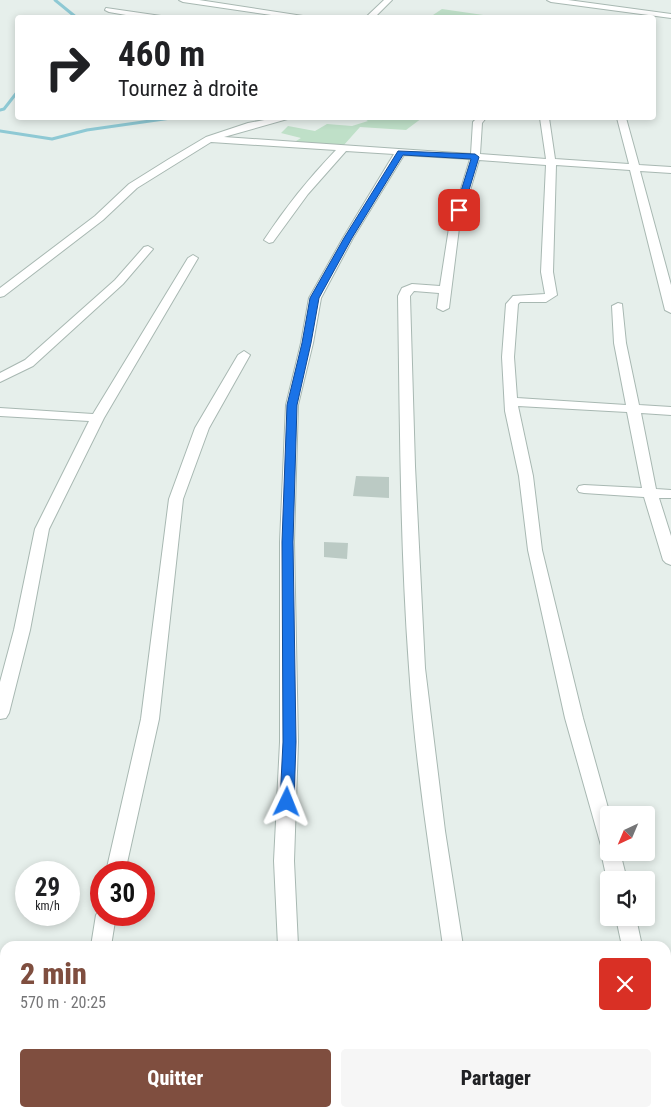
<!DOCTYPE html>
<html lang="fr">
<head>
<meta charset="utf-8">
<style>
  :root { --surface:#fff; --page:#f6f6f6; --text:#202124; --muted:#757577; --accent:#7f4e3f }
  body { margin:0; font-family:"Roboto Condensed",sans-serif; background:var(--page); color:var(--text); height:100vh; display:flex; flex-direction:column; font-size:19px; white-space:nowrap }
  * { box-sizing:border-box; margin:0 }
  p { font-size:16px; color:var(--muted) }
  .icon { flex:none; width:28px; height:28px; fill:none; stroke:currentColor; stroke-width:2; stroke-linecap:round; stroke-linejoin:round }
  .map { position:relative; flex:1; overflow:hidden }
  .side { position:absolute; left:0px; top:941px; width:671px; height:176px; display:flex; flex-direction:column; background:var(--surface); border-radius:15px 15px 0 0; box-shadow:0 2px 8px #0003 }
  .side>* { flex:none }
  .top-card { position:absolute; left:15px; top:15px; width:641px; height:105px; border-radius:5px; box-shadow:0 2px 8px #0003; background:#fff; color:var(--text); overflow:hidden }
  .needle { width:32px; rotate:224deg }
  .fabs { position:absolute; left:600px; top:806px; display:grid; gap:10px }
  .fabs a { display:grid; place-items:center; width:55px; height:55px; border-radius:5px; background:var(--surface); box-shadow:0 2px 8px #0003; font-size:25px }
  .speed { position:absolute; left:15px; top:861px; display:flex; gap:10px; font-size:25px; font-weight:700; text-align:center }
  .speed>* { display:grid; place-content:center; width:65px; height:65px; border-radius:50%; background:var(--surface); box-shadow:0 2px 8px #0003; line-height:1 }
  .speed small { font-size:12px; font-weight:400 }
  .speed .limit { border:8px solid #d22; background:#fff; color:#111 }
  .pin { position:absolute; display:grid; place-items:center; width:42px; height:42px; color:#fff; margin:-21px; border-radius:10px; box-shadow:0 2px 8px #0006 }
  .me { position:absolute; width:55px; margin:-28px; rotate:2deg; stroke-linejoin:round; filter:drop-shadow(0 0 4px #0008) }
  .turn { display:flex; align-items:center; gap:18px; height:105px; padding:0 20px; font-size:22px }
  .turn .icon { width:65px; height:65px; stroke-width:2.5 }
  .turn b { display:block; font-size:35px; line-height:42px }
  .round { display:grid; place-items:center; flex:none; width:52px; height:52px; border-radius:5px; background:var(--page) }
  .overview { display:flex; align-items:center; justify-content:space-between; height:85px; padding:0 20px }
  h1 { font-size:30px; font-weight:800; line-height:38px; color:var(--accent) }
  .primary-button { display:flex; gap:10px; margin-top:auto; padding:10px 20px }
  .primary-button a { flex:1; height:58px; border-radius:5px; background:var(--accent); color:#fff; font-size:20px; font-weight:800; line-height:58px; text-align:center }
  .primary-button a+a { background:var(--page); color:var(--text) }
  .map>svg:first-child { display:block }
  .green { fill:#bfe0c8 }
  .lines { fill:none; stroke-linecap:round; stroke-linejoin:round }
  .stream { stroke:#8ec9d4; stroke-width:3 }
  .building { fill:#bbcac4 }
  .minor-casing { stroke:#a8b8b2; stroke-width:2 }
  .minor { fill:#fff; fill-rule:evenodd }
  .route { fill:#1a73e8; stroke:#114b97 }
</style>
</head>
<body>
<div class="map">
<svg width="671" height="1117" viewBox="0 0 671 1117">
  <rect width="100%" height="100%" fill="#e6efeb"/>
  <!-- green -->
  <path class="green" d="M 442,9 L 497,17 L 430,17 Z
    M 363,118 L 422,118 L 406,130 L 360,127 L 343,146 L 291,144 L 301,138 L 281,133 L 288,126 L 315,131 L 327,124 L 352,126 L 368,121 Z"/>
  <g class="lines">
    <!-- stream -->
    <path class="stream" d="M 55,0 L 77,18
      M 0,110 L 4,109 L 18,91
      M 0,131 L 52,139 L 87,130 L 171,118"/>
  </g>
  <!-- building -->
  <path class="building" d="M 356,476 L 389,477 L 389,498 L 353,496 Z
    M 324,542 L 348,543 L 347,559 L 324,557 Z"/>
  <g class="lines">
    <defs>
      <path id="minor" d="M 179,0 L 199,0 L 316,18 L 292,18 L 183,2 Z
        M 384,0 L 392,0 L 374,18 L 365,18 Z
        M 547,0 L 568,0 L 671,14 L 671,18 L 551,2 Z
        M 106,8 L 161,16 L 165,18 L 143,18 L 109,12 L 105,10 Z
        M 275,118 L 291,118 L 224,137 L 471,154 L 473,122 L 477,118 L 486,118 L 482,123 L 480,154 L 546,159 L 540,118 L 549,118 L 555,159 L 629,164 L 617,118 L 626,118 L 639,165 L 671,167 L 671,173 L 640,171 L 671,285 L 671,313 L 665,310 L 630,170 L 556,165 L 553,272 L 557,295 L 546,302 L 520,302 L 518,304 L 514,357 L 517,398 L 626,405 L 614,343 L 612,306 L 618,303 L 622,304 L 626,343 L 639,405 L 671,407 L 671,415 L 641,413 L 656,489 L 671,490 L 671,498 L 659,498 L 671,536 L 671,565 L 666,563 L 663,560 L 644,497 L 584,493 L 579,492 L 577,489 L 579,486 L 584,485 L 642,488 L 627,412 L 518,406 L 533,476 L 542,550 L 583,718 L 610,815 L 609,852 L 620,852 L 627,880 L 609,880 L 609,883 L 607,880 L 601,852 L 602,849 L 565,718 L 528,550 L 519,476 L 505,411 L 502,357 L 506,304 L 513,296 L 545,294 L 541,272 L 546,165 L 479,160 L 459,228 L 449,308 L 443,311 L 437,308 L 439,293 L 414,291 L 410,296 L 415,466 L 425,668 L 445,831 L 463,946 L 443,946 C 430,854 415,761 409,667 C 400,544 400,420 398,296 L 402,288 L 412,284 L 440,286 L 449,228 L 470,159 L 404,155 L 353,238 L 321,298 L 313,343 L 298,405 L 294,542 L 298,742 L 294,861 L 298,946 L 278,946 L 274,861 L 280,742 L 280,542 L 286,405 L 301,343 L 309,298 L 343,238 L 394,154 L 346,151 L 308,194 L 273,242 L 269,243 L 264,240 C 285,208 309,178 336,150 L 211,142 L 137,188 L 103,220 L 4,296 L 0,297 L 0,288 L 95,216 L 129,184 L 169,159 L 206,137 L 248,123 Z
        M 148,246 L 153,249 L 123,284 L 33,366 L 0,382 L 0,373 L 25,360 L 115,280 L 144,247 Z
        M 193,255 L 198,258 L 104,418 L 49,529 L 30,630 L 9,713 L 6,718 L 0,719 L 0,682 L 14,630 L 35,529 L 89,421 L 0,416 L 0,408 L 93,414 L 188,258 Z
        M 244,351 L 250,355 L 209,428 L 183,499 L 159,719 L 125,872 L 106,872 L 141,719 L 169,499 L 195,428 L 238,355 Z
        M 101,908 L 101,915 L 116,915 L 111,946 L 91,946 L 96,915 Z
        M 616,918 L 636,918 L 642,946 L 622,946 Z
        M 666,1105 L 669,1117 L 647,1117 L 647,1112 L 666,1112 Z
        M 62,1112 L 84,1112 L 83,1117 L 61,1117 Z
        M 266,1112 L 288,1112 L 288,1117 L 266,1117 Z
        M 466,1112 L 488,1112 L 489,1117 L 467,1117 Z"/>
    </defs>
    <!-- minor casing -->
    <use href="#minor" class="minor-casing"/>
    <!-- minor -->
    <use href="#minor" class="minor"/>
  </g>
  <!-- route -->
  <path class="route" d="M 398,151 L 475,154 L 479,157 L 463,210 L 459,213 L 455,210 L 471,159 L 403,155 L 352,238 L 319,298 L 311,343 L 297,405 L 293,542 L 296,742 L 294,802 L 292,806 L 287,807 L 282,806 L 280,802 L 283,742 L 282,542 L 287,405 L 302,343 L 310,298 L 344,238 Z"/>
</svg>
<div class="fabs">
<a><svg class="needle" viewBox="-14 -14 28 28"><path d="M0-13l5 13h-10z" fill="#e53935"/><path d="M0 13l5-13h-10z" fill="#757577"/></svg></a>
<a><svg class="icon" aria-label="sound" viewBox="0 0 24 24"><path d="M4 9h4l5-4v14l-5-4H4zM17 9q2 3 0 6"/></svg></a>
</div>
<div class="speed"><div>29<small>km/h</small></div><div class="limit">30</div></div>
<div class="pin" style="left:459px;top:210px;background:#d93025"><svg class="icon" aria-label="arrive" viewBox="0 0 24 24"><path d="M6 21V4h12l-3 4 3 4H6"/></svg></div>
<svg class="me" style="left:287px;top:802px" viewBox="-20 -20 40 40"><path d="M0-17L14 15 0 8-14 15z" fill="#1a73e8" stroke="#fff" stroke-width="4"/></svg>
<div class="top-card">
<div class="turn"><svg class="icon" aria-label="right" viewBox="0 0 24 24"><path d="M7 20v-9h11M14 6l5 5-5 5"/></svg><div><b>460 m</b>Tournez à droite</div></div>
</div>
<section class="side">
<div class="overview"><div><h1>2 min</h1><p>570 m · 20:25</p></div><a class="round" style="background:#d93025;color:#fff"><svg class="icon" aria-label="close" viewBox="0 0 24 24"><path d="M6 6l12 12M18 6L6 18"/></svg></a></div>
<div class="primary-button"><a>Quitter</a><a>Partager</a></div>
</section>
</div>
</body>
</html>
